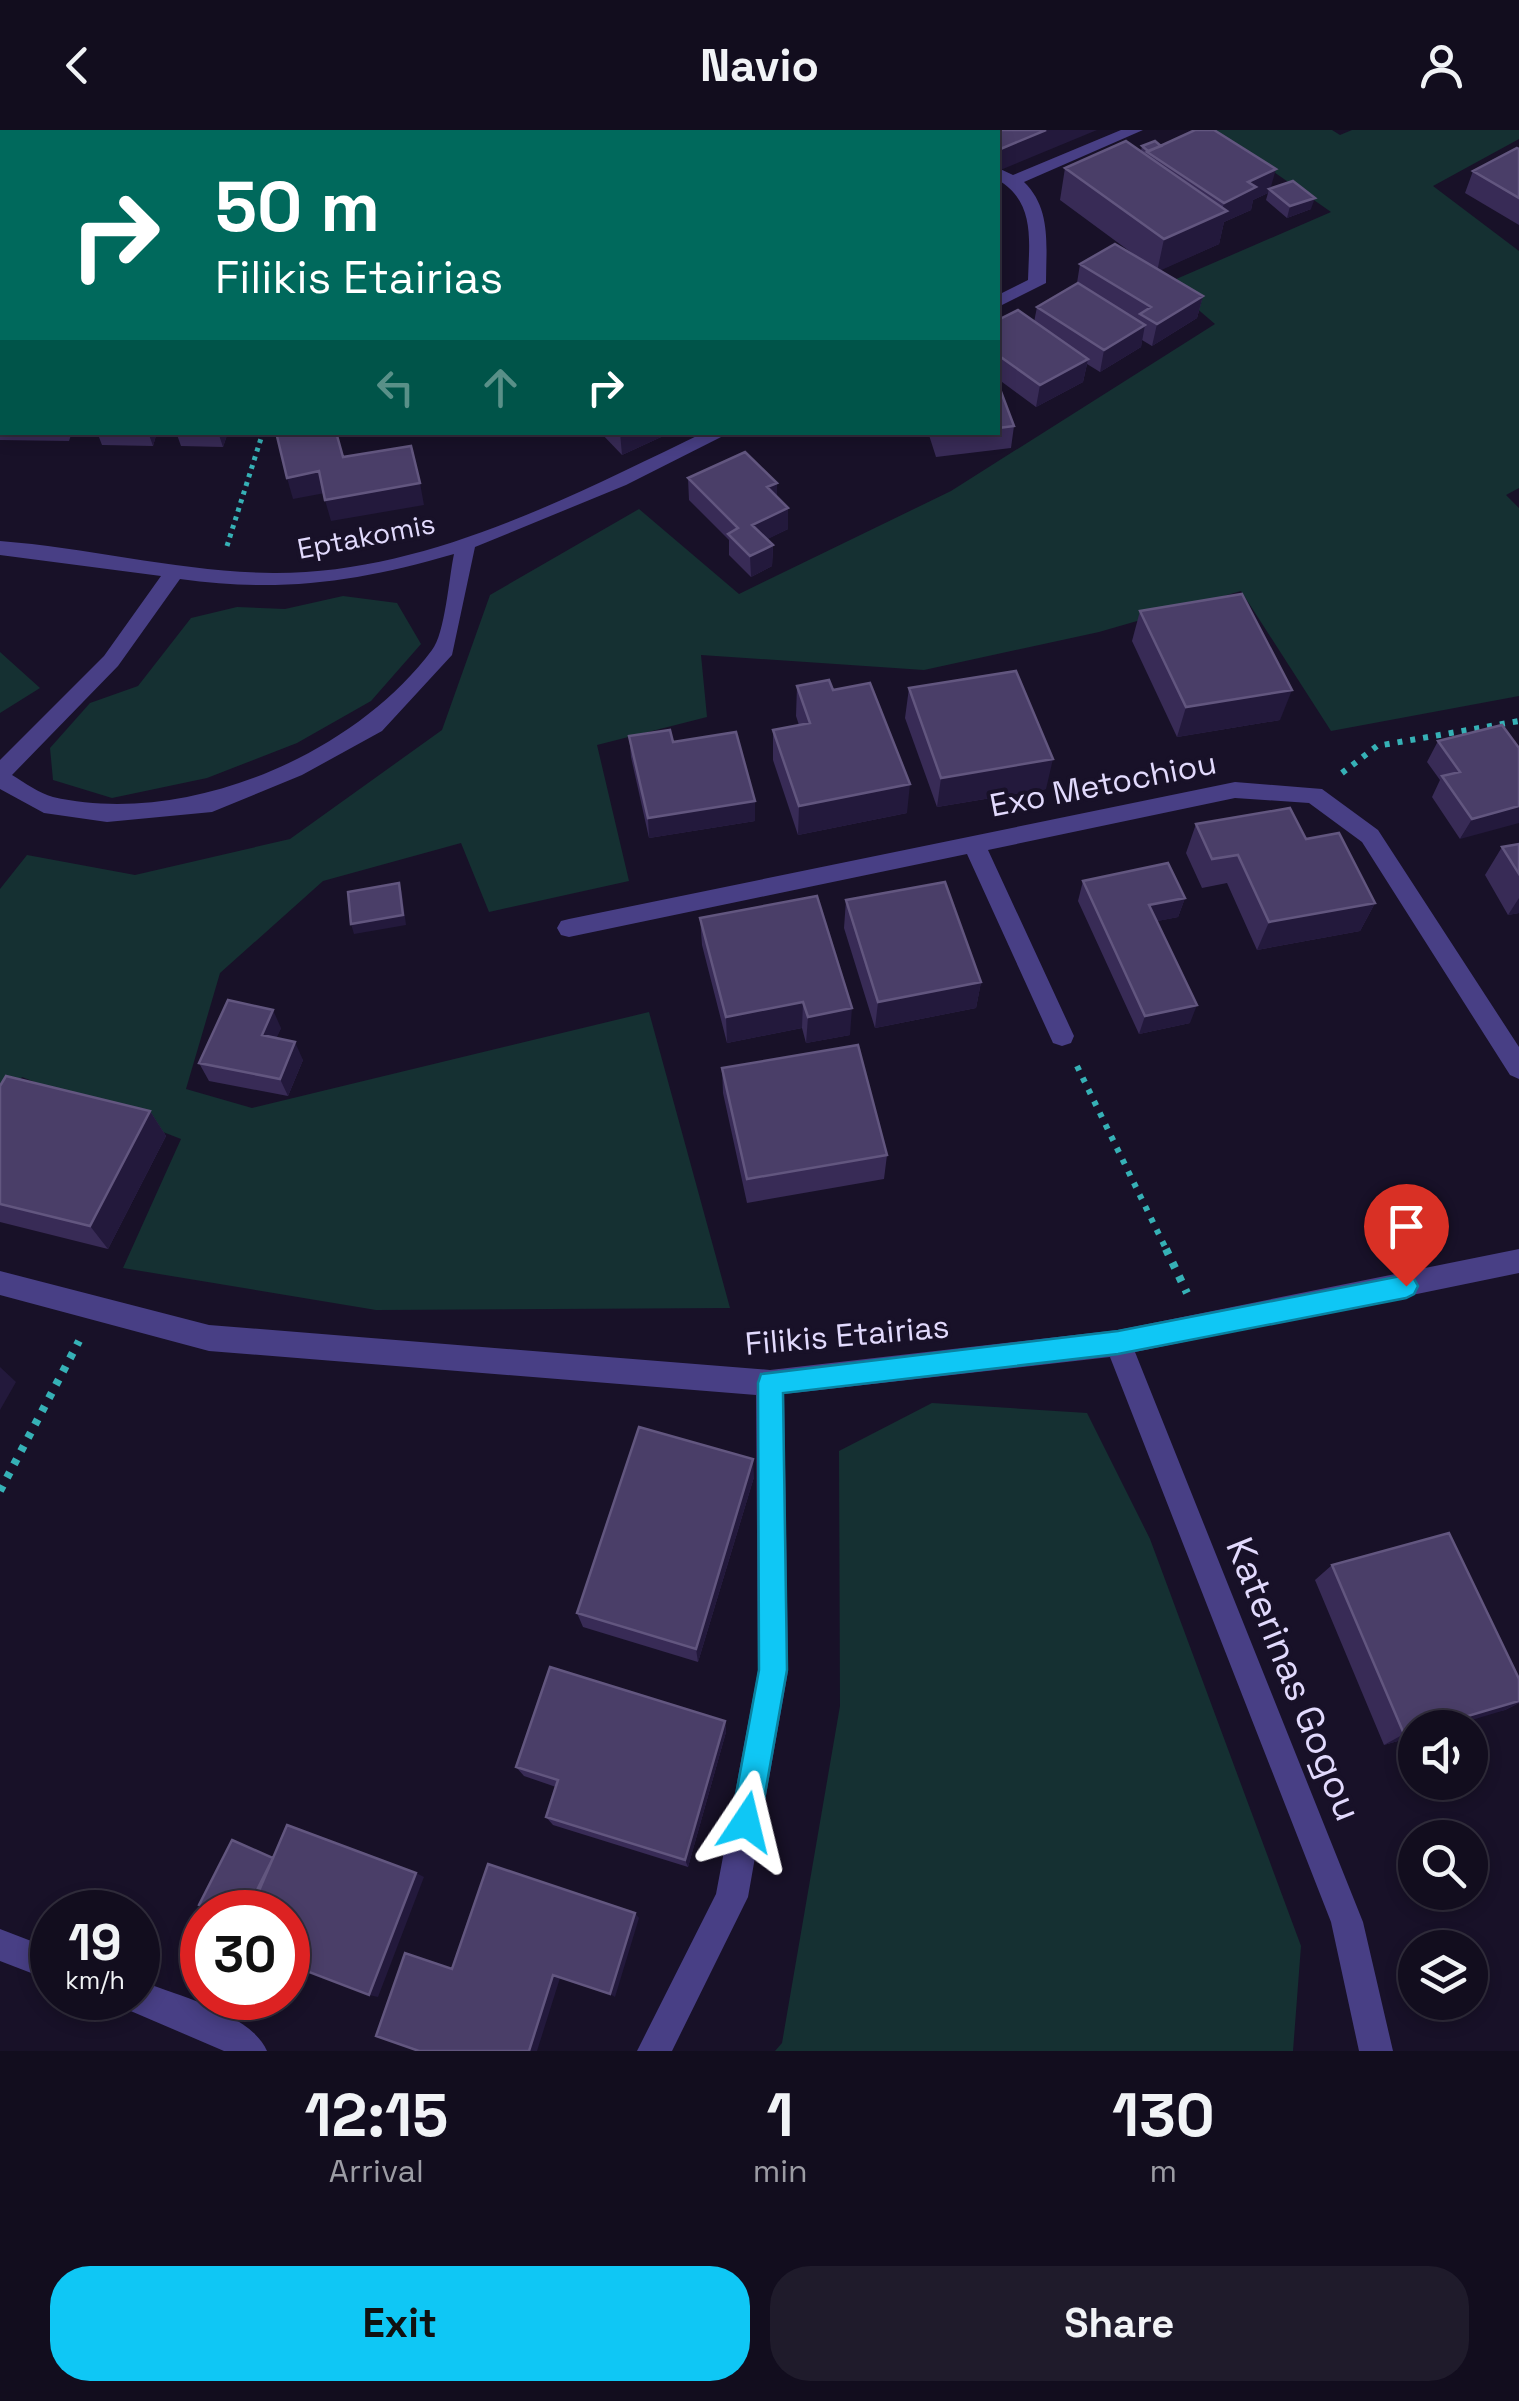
<!DOCTYPE html>
<html lang="en">
<head>
<meta charset="utf-8">
<style>
  :root { --surface:#120d1e; --page:#1f1b2b; --text:#f1f3f6; --muted:#9c9ca4; --line:#312d3c; --accent:#0fc7f5 }
  body { margin:0; font-family:"Space Grotesk",sans-serif; background:var(--page); color:var(--text); height:100vh; display:flex; flex-direction:column; font-size:38px; white-space:nowrap }
  * { box-sizing:border-box; margin:0 }
  p { font-size:32px; color:var(--muted) }
  .icon { flex:none; width:55px; height:55px; fill:none; stroke:currentColor; stroke-width:2; stroke-linecap:round; stroke-linejoin:round }
  .map { position:relative; height:1921px; overflow:hidden }
  .drawer { display:flex; flex-direction:column; background:var(--surface); flex:1 }
  .drawer>* { flex:none }
  .top-card { position:absolute; left:0px; top:0px; width:1000px; height:305px; box-shadow:0 5px 15px #0003,0 0 0 2px var(--line); background:#00695c; color:#fff; overflow:hidden }
  .tools { position:absolute; left:1398px; top:1580px; display:grid; gap:20px }
  .tools a { display:grid; place-items:center; width:90px; height:90px; border-radius:50%; background:var(--surface); box-shadow:0 5px 15px #0003,0 0 0 2px var(--line); font-size:50px }
  .speed { position:absolute; left:30px; top:1760px; display:flex; gap:20px; font-size:50px; font-weight:700; text-align:center }
  .speed>* { display:grid; place-content:center; width:130px; height:130px; border-radius:50%; background:var(--surface); box-shadow:0 5px 15px #0003,0 0 0 2px var(--line); line-height:1 }
  .speed small { font-size:25px; font-weight:400 }
  .speed .limit { border:15px solid #d22; background:#fff; color:#111 }
  .pin { position:absolute; display:grid; place-items:center; width:85px; height:85px; color:#fff; margin:-102px -42px; border-radius:50% 50% 50% 0; rotate:-45deg; box-shadow:0 0 10px #0007 }
  .pin .icon { rotate:45deg }
  .me { position:absolute; width:110px; margin:-55px; rotate:10deg; stroke-linejoin:round; filter:drop-shadow(0 0 8px #0008) }
  .turn { display:flex; align-items:center; gap:35px; height:210px; padding:0 50px; font-size:45px }
  .turn .icon { width:130px; height:130px; stroke-width:2.5 }
  .turn b { display:block; font-size:70px; line-height:85px }
  .lanes { display:flex; align-items:center; height:95px; padding:0 50px; background:#0003; justify-content:center; gap:50px; direction:ltr }
  .lanes .off { opacity:.35 }
  .eta { display:flex; justify-content:space-evenly; align-items:center; height:170px; text-align:center }
  .eta b { font-size:60px; font-weight:700; line-height:70px }
  .cta { display:flex; gap:20px; margin-top:auto; padding:20px 50px }
  .cta a { flex:1; height:115px; border-radius:40px; background:var(--accent); color:#111; font-size:40px; font-weight:700; line-height:115px; text-align:center }
  .cta a+a { background:var(--page); color:var(--text) }
  header { display:flex; justify-content:space-between; align-items:center; height:130px; padding:0 50px; background:var(--surface); font-size:45px; font-weight:700 }
  .map>svg:first-child { display:block }
  .green { fill:#153032 }
  .lines { fill:none; stroke-linecap:round; stroke-linejoin:round }
  .path-far2 { stroke:#36b1b6; stroke-width:5; stroke-dasharray:4 5; stroke-linecap:butt }
  .path-far1 { stroke:#36b1b6; stroke-width:6; stroke-dasharray:5 8; stroke-linecap:butt }
  .path { stroke:#36b1b6; stroke-width:8; stroke-dasharray:6 9; stroke-linecap:butt }
  .minor { fill:#483f85; fill-rule:evenodd }
  .wall { fill:#382b56 }
  .shaded-wall { fill:#23193c }
  .building { fill:#4a3e68; stroke:#62567f; stroke-width:2.5 }
  .route { fill:#0fc7f5; stroke:#0a819f; stroke-width:2.5 }
  .labels { text-anchor:middle; stroke-width:8; stroke-linejoin:round; paint-order:stroke }
  .far-street-label { font-size:28px; fill:#e2dafd; stroke:#181128 }
  .street-label { font-size:32px; fill:#e2dafd; stroke:#181128 }
  .near-street-label { font-size:38px; fill:#e2dafd; stroke:#181128 }
</style>
</head>
<body>
<header><svg class="icon" aria-label="back" viewBox="0 0 24 24"><path d="M15 5l-7 7 7 7"/></svg>Navio<svg class="icon" aria-label="person" viewBox="0 0 24 24"><circle cx="12" cy="8" r="4"/><path d="M4 21q1-7 8-7t8 7"/></svg></header>
<div class="map">
<svg width="1519" height="1921" viewBox="0 0 1519 1921">
  <rect width="100%" height="100%" fill="#181128"/>
  <!-- green -->
  <path class="green" d="M 1214,0 L 1332,0 L 1340,5 L 1352,0 L 1519,0 L 1519,9 L 1433,56 L 1519,121 L 1519,358 L 1506,365 L 1519,378 L 1519,566 L 1331,601 L 1241,461 L 1099,502 L 924,540 L 701,525 L 707,587 L 597,615 L 629,751 L 489,782 L 461,713 L 323,751 L 220,843 L 186,959 L 252,978 L 649,882 L 730,1178 L 376,1180 L 123,1138 L 181,1009 L 22,947 L 0,977 L 0,759 L 27,725 L 135,745 L 290,709 L 442,600 L 490,465 L 639,379 L 739,464 L 951,361 L 1215,194 L 1167,153 L 1331,82 Z
    M 343,466 L 397,473 L 421,514 L 371,571 L 297,613 L 207,648 L 112,668 L 53,650 L 50,618 L 90,573 L 138,556 L 191,488 L 237,477 L 285,479 Z
    M 0,522 L 40,558 L 0,583 Z
    M 932,1273 L 1087,1283 L 1150,1409 L 1301,1816 L 1293,1921 L 775,1921 L 782,1913 L 840,1576 L 839,1321 Z"/>
  <g class="lines">
    <!-- path-far2 -->
    <path class="path-far2" d="M 227,416 L 263,302"/>
    <!-- path-far1 -->
    <path class="path-far1" d="M 1342,643 L 1377,616 L 1519,591
      M 1077,936 L 1167,1121"/>
    <!-- path -->
    <path class="path" d="M 1166,1119 L 1187,1163
      M 0,1361 L 79,1211"/>
    <!-- minor -->
    <path class="minor" d="M 1121,0 L 1143,0 L 1024,52 C 1052,79 1046,117 1046,153 L 998,177 L 998,165 L 1028,150 C 1029,112 1036,72 998,50 L 998,38 L 1013,45 Z
      M 2,227 L 2,239 L 0,240 L 0,228 Z
      M 705,302 L 731,302 L 626,355 L 475,417 L 452,525 L 382,601 L 302,645 L 212,682 L 107,692 L 44,683 L 0,659 L 0,630 L 104,526 L 161,446 L 0,425 L 0,411 C 91,418 181,442 273,443 C 425,444 572,366 705,302 ZM 454,424 C 449,447 445,504 432,520 C 352,627 184,697 53,667 C 39,663 25,653 12,645 L 118,536 L 180,449 C 280,463 358,452 454,424 Z
      M 1235,652 L 1322,659 L 1378,700 L 1519,917 L 1519,949 L 1510,945 L 1362,712 L 1309,673 L 1235,668 L 988,720 L 1074,906 L 1071,913 L 1062,916 L 1053,913 L 967,724 L 569,807 L 561,805 L 557,798 L 561,791 L 569,789 Z
      M 1519,1119 L 1519,1143 L 1135,1222 L 1363,1792 L 1393,1921 L 1359,1921 L 1331,1792 L 1110,1227 L 784,1264 L 788,1541 L 748,1767 L 672,1921 L 637,1921 L 716,1764 L 758,1541 L 756,1265 L 209,1221 L 0,1165 L 0,1141 L 209,1195 L 770,1240 L 1118,1200 Z
      M 0,1799 L 52,1819 L 52,1851 L 0,1831 Z
      M 138,1850 C 175,1865 251,1883 267,1921 L 224,1921 L 126,1879 L 122,1868 L 138,1868 Z"/>
  </g>
  <!-- wall -->
  <path class="wall" d="M 378,0 L 486,0 L 486,2 L 379,2 Z
    M 584,0 L 664,0 L 667,2 L 585,2 Z
    M 712,0 L 760,0 L 753,2 L 715,2 Z
    M 1142,16 L 1161,16 L 1270,58 L 1311,79 L 1287,88 L 1266,70 L 1268,63 L 1253,70 L 1251,80 L 1224,92 L 1219,114 L 1160,140 L 1203,166 L 1197,188 L 1152,216 L 1142,210 L 1141,217 L 1100,242 L 1087,234 L 1083,252 L 1036,277 L 998,249 L 998,190 L 1034,192 L 1037,177 L 1077,153 L 1080,134 L 1136,126 L 1060,70 L 1065,38 L 1141,21 Z
    M 1519,19 L 1519,95 L 1465,63 L 1473,41 Z
    M 0,252 L 2,252 L 2,302 L 72,302 L 69,311 L 0,310 Z
    M 998,259 L 1014,296 L 1011,318 L 936,327 L 928,302 L 998,302 Z
    M 97,302 L 157,302 L 153,316 L 102,315 Z
    M 176,302 L 228,302 L 223,317 L 181,316 Z
    M 600,302 L 672,302 L 622,325 Z
    M 688,348 L 777,353 L 777,366 L 788,399 L 767,409 L 773,415 L 772,436 L 751,447 L 729,425 L 729,410 L 689,370 Z
    M 1140,481 L 1280,590 L 1177,607 L 1132,511 Z
    M 797,556 L 833,560 L 907,683 L 798,705 L 773,630 L 773,600 L 799,595 L 796,586 Z
    M 909,558 L 1046,659 L 937,677 L 905,588 Z
    M 629,606 L 673,612 L 755,691 L 649,708 L 631,627 Z
    M 1438,611 L 1519,618 L 1460,709 L 1432,667 L 1440,650 L 1427,632 Z
    M 1196,694 L 1306,709 L 1375,773 L 1360,801 L 1257,820 L 1227,753 L 1202,758 L 1186,723 Z
    M 1519,714 L 1519,783 L 1508,785 L 1485,745 L 1502,717 Z
    M 1083,751 L 1185,768 L 1178,787 L 1157,791 L 1190,893 L 1139,904 L 1078,771 Z
    M 846,770 L 981,852 L 976,878 L 875,898 L 844,798 Z
    M 700,788 L 850,905 L 806,913 L 802,898 L 727,913 L 702,815 Z
    M 281,898 L 276,908 L 303,930 L 288,966 L 209,951 L 199,933 Z
    M 722,938 L 887,1025 L 884,1049 L 747,1073 L 723,963 Z
    M 0,956 L 150,981 L 166,1006 L 108,1119 L 0,1092 Z
    M 754,1347 L 698,1532 L 583,1497 L 577,1483 Z
    M 1332,1435 L 1519,1549 L 1519,1573 L 1505,1580 L 1415,1598 L 1415,1606 L 1384,1615 L 1315,1450 Z
    M 725,1591 L 726,1602 L 688,1737 L 553,1695 L 546,1687 L 556,1657 L 524,1646 L 516,1637 Z"/>
  <!-- shaded-wall -->
  <path class="shaded-wall" d="M 728,0 L 760,0 L 753,2 L 728,2 Z
    M 1046,0 L 1097,0 L 998,41 L 998,20 Z
    M 1276,39 L 1270,60 L 1269,59 L 1268,63 L 1253,70 L 1251,80 L 1224,92 L 1219,114 L 1157,142 L 1164,109 L 1221,84 L 1224,73 L 1248,52 Z
    M 1315,68 L 1311,79 L 1287,88 L 1290,76 Z
    M 1203,166 L 1197,188 L 1152,216 L 1157,194 Z
    M 0,184 L 2,184 L 2,209 L 0,210 Z
    M 1145,195 L 1141,217 L 1100,242 L 1104,220 Z
    M 1088,229 L 1083,252 L 1036,277 L 1040,255 Z
    M 148,302 L 157,302 L 153,316 Z
    M 218,302 L 228,302 L 223,317 Z
    M 620,302 L 672,302 L 622,325 Z
    M 319,341 L 325,363 L 293,369 L 287,348 Z
    M 420,353 L 424,375 L 331,391 L 325,370 Z
    M 777,353 L 777,375 L 767,357 Z
    M 788,378 L 788,399 L 752,417 L 752,395 Z
    M 773,415 L 772,436 L 751,447 L 750,426 Z
    M 1292,560 L 1280,590 L 1177,607 L 1186,577 Z
    M 1053,629 L 1046,659 L 937,677 L 941,648 Z
    M 910,654 L 907,683 L 798,705 L 799,676 Z
    M 755,671 L 755,691 L 649,708 L 648,688 Z
    M 1519,676 L 1519,693 L 1460,709 L 1472,689 Z
    M 399,753 L 402,763 L 406,795 L 354,804 L 351,794 Z
    M 1185,768 L 1178,787 L 1143,794 L 1149,775 Z
    M 1519,768 L 1519,783 L 1508,785 Z
    M 1375,773 L 1360,801 L 1257,820 L 1269,792 Z
    M 981,852 L 976,878 L 875,898 L 878,872 Z
    M 803,872 L 802,898 L 727,913 L 726,887 Z
    M 1197,875 L 1190,893 L 1139,904 L 1145,886 Z
    M 852,878 L 850,905 L 806,913 L 808,887 Z
    M 273,880 L 281,898 L 270,923 L 262,905 Z
    M 295,912 L 303,930 L 288,966 L 280,949 Z
    M 150,981 L 166,1006 L 108,1119 L 90,1096 Z
    M 0,1237 L 16,1252 L 0,1280 Z
    M 753,1329 L 754,1347 L 698,1532 L 696,1519 Z
    M 1519,1571 L 1519,1573 L 1505,1580 L 1445,1598 L 1427,1598 Z
    M 725,1591 L 726,1602 L 688,1737 L 685,1730 Z
    M 1415,1601 L 1415,1606 L 1384,1615 L 1404,1604 Z
    M 416,1743 L 424,1747 L 378,1867 L 369,1865 Z
    M 635,1783 L 639,1788 L 615,1867 L 610,1864 Z
    M 553,1845 L 560,1848 L 537,1921 L 529,1921 Z"/>
  <!-- building -->
  <path class="building" d="M 197,0 L 330,0 L 330,2 L 280,2 L 280,0 L 256,2 L 197,2 Z
    M 606,0 L 664,0 L 667,2 L 609,2 Z
    M 696,0 L 705,0 L 708,2 L 690,2 Z
    M 870,0 L 901,0 L 905,2 L 863,2 Z
    M 967,0 L 1046,0 L 998,20 L 998,2 L 970,2 Z
    M 1195,0 L 1214,0 L 1276,39 L 1248,52 L 1256,57 L 1224,73 L 1147,22 Z
    M 1126,11 L 1227,81 L 1164,109 L 1065,38 Z
    M 1155,11 L 1161,16 L 1148,21 L 1142,16 Z
    M 1517,18 L 1519,19 L 1519,68 L 1473,41 Z
    M 1293,51 L 1315,68 L 1290,76 L 1269,59 Z
    M 0,78 L 2,78 L 2,118 L 0,114 Z
    M 1115,114 L 1203,166 L 1157,194 L 1140,184 L 1151,177 L 1080,134 Z
    M 0,145 L 2,145 L 2,184 L 0,184 Z
    M 1078,153 L 1145,195 L 1104,220 L 1037,177 Z
    M 1018,180 L 1088,229 L 1040,255 L 998,225 L 998,190 Z
    M 0,252 L 2,252 L 2,289 L 0,288 Z
    M 998,259 L 1000,259 L 1014,296 L 998,298 Z
    M 276,302 L 336,302 L 343,327 L 411,316 L 420,353 L 325,370 L 319,341 L 287,348 Z
    M 745,322 L 777,353 L 767,357 L 788,378 L 752,395 L 773,415 L 750,426 L 728,404 L 738,398 L 688,348 Z
    M 1242,464 L 1292,560 L 1186,577 L 1140,481 Z
    M 1016,541 L 1053,629 L 941,648 L 909,558 Z
    M 829,550 L 833,560 L 870,553 L 910,654 L 799,676 L 773,600 L 810,593 L 797,556 Z
    M 1502,595 L 1519,618 L 1519,676 L 1472,689 L 1442,646 L 1460,642 L 1438,611 Z
    M 670,600 L 673,612 L 736,602 L 755,671 L 648,688 L 629,606 Z
    M 1290,678 L 1306,709 L 1339,703 L 1375,773 L 1269,792 L 1238,725 L 1212,729 L 1196,694 Z
    M 1519,714 L 1519,744 L 1502,717 Z
    M 1168,733 L 1185,768 L 1149,775 L 1197,875 L 1145,886 L 1083,751 Z
    M 945,752 L 981,852 L 878,872 L 846,770 Z
    M 399,753 L 403,785 L 351,794 L 348,762 Z
    M 817,766 L 852,878 L 808,887 L 803,872 L 726,887 L 700,788 Z
    M 228,870 L 273,880 L 262,905 L 295,912 L 280,949 L 199,933 Z
    M 858,915 L 887,1025 L 747,1049 L 722,938 Z
    M 6,946 L 150,981 L 90,1096 L 0,1074 L 0,956 Z
    M 639,1297 L 753,1329 L 696,1519 L 577,1483 Z
    M 1449,1403 L 1519,1549 L 1519,1571 L 1427,1598 L 1415,1598 L 1415,1601 L 1404,1604 L 1332,1435 Z
    M 550,1537 L 725,1591 L 685,1730 L 546,1687 L 558,1650 L 516,1637 Z
    M 287,1695 L 416,1743 L 369,1865 L 288,1834 L 288,1782 L 250,1782 Z
    M 232,1710 L 273,1728 L 246,1782 L 215,1782 L 199,1775 Z
    M 488,1734 L 635,1783 L 610,1864 L 553,1845 L 529,1921 L 419,1921 L 376,1906 L 405,1823 L 452,1839 Z"/>
  <!-- route -->
  <path class="route" d="M 1406,1145 L 1414,1149 L 1418,1156 L 1414,1164 L 1406,1168 L 1118,1224 L 783,1263 L 787,1540 L 760,1692 L 756,1702 L 746,1706 L 736,1702 L 731,1692 L 759,1540 L 758,1253 L 761,1244 L 1118,1201 Z"/>
  <g class="labels">
    <!-- far-street labels -->
    <g class="far-street-label">
      <text transform="translate(366 406) rotate(-11)" y="10">Eptakomis</text>
    </g>
    <!-- street labels -->
    <g class="street-label">
      <text transform="translate(1103 654) rotate(-11)" y="11">Exo Metochiou</text>
      <text transform="translate(847 1205) rotate(-5)" y="11">Filikis Etairias</text>
    </g>
    <!-- near-street labels -->
    <g class="near-street-label">
      <text transform="translate(1294 1549) rotate(68)" y="13">Katerinas Gogou</text>
    </g>
  </g>
</svg>
<div class="tools">
<a><svg class="icon" aria-label="sound" viewBox="0 0 24 24"><path d="M4 9h4l5-4v14l-5-4H4zM17 9q2 3 0 6"/></svg></a>
<a><svg class="icon" aria-label="search" viewBox="0 0 24 24"><circle cx="10" cy="10" r="6"/><path d="M15 15l6 6"/></svg></a>
<a><svg class="icon" aria-label="layers" viewBox="0 0 24 24"><path d="M12 4l9 5-9 5-9-5zM3 14l9 5 9-5"/></svg></a>
</div>
<div class="speed"><div>19<small>km/h</small></div><div class="limit">30</div></div>
<div class="pin" style="left:1406px;top:1156px;background:#d93025"><svg class="icon" aria-label="arrive" viewBox="0 0 24 24"><path d="M6 21V4h12l-3 4 3 4H6"/></svg></div>
<svg class="me" style="left:746px;top:1692px" viewBox="-20 -20 40 40"><path d="M0-17L14 15 0 8-14 15z" fill="#0fc7f5" stroke="#fff" stroke-width="4"/></svg>
<div class="top-card">
<div class="turn"><svg class="icon" aria-label="right" viewBox="0 0 24 24"><path d="M7 20v-9h11M14 6l5 5-5 5"/></svg><div><b>50 m</b>Filikis Etairias</div></div>
<div class="lanes"><svg class="icon off" aria-label="left" viewBox="0 0 24 24"><path d="M17 20v-9H6M10 6l-5 5 5 5"/></svg><svg class="icon off" aria-label="ahead" viewBox="0 0 24 24"><path d="M12 20V5M6 11l6-6 6 6"/></svg><svg class="icon" aria-label="right" viewBox="0 0 24 24"><path d="M7 20v-9h11M14 6l5 5-5 5"/></svg></div>
</div>
</div>
<section class="drawer">
<div class="eta">
<div><b>12:15</b><p>Arrival</p></div>
<div><b>1</b><p>min</p></div>
<div><b>130</b><p>m</p></div>
</div>
<div class="cta"><a>Exit</a><a>Share</a></div>
</section>
</body>
</html>
